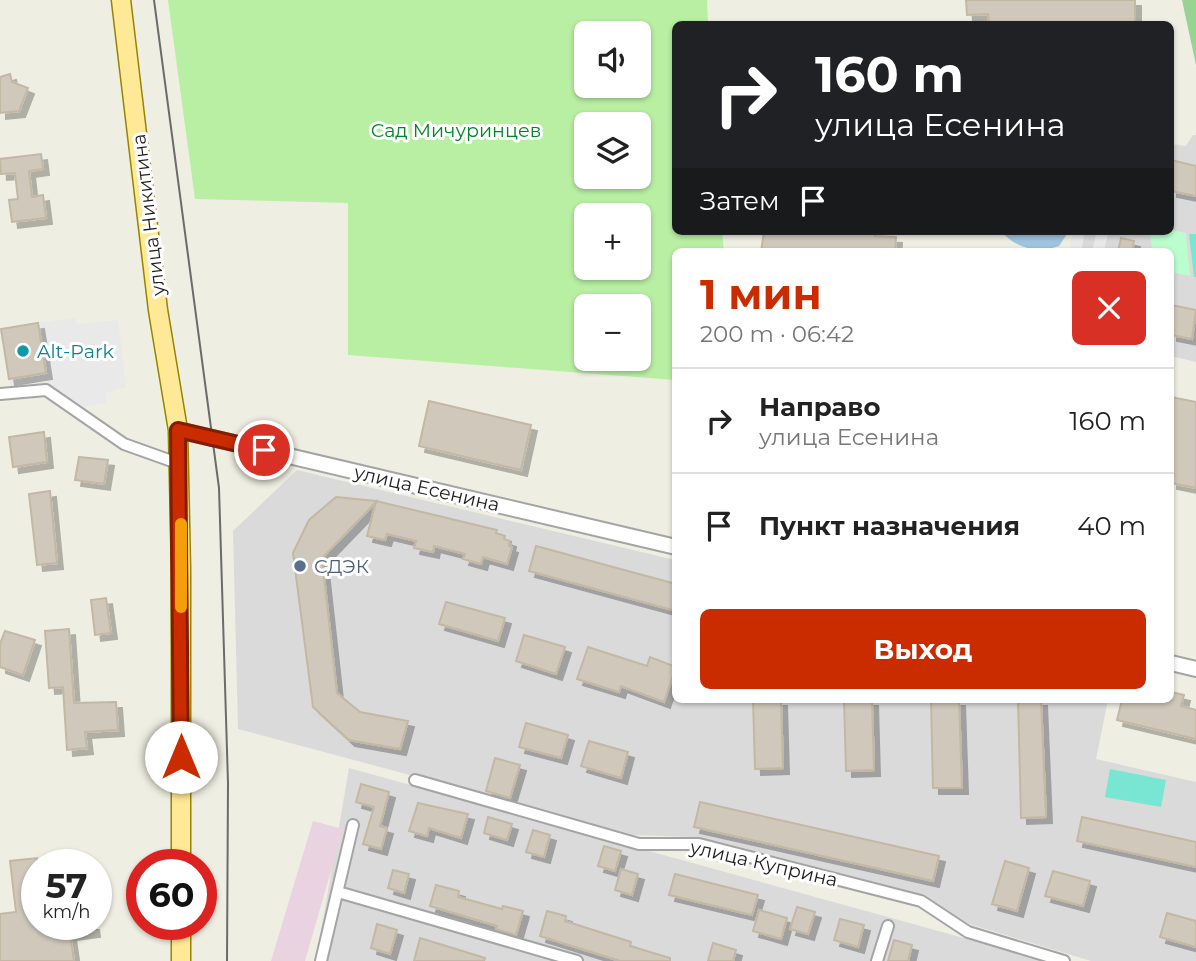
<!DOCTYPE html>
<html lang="ru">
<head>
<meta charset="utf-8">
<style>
  :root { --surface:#fff; --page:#f6f6f6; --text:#222; --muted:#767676; --line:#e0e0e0; --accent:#ca2c00 }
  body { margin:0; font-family:Montserrat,sans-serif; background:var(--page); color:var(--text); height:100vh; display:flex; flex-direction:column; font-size:26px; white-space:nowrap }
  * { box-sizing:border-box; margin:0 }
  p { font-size:23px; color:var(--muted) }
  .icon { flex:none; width:38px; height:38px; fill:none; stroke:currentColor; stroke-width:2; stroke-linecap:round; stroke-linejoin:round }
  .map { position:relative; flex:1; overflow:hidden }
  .details { position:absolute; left:672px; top:248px; width:502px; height:455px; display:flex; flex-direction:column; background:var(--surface); border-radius:10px; box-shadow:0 2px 5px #0004 }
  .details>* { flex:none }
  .guide { position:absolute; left:672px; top:21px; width:502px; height:214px; border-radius:10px; box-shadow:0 2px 5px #0004; background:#202124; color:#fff; overflow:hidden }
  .tools { position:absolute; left:574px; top:21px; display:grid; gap:14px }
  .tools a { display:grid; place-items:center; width:77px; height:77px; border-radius:10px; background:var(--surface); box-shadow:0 2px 5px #0004; font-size:35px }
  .speed { position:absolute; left:21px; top:849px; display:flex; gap:14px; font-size:35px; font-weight:700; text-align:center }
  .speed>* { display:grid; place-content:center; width:91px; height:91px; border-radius:50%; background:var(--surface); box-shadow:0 2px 5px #0004; line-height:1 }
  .speed small { font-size:18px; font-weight:400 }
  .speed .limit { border:10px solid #d22; background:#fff; color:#111 }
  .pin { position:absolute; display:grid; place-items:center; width:60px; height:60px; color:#fff; margin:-30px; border:4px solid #fff; border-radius:50%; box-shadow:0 2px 7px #0007 }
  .me { position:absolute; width:77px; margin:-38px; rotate:0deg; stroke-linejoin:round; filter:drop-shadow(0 0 5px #0008) }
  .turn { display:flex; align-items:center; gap:24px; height:147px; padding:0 28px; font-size:32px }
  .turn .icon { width:91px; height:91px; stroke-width:2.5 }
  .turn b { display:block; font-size:49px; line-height:60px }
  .then { display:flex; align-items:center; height:66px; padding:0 28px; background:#0003; gap:14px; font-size:26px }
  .round { display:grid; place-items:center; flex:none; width:74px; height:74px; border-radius:10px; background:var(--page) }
  .overview { display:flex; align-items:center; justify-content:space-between; height:119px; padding:0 28px }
  h1 { font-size:42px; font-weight:700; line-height:52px; color:var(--accent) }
  .button { display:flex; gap:14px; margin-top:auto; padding:14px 28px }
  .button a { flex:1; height:80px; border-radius:10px; background:var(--accent); color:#fff; font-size:28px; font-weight:700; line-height:80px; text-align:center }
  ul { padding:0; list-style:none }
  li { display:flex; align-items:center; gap:21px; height:105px; padding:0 28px; border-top:2px solid var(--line) }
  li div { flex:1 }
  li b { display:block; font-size:26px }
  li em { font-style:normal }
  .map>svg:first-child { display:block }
  .residential { fill:#dbdada }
  .industrial { fill:#e9d3e0 }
  .grass { fill:#b8efa3; fill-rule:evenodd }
  .forest { fill:#98d393 }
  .park { fill:#bafece }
  .pitch { fill:#78e6d3 }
  .parking { fill:#e9e9e9 }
  .water { fill:#9ec4e1 }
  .building { fill:#d0c8bb; stroke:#c2b8a3; stroke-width:2; filter:url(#shadow) }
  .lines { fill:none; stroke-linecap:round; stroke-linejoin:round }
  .minor-casing { stroke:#a4a4a4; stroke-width:14 }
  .tertiary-casing { stroke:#a4a4a4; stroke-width:18 }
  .primary-casing { stroke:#968500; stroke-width:21 }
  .minor { stroke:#fff; stroke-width:10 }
  .tertiary { stroke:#fff; stroke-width:14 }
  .primary { stroke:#ffe997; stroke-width:18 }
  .tram { stroke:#6b6b6b; stroke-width:2 }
  .route-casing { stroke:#831d00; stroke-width:18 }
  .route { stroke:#ca2c00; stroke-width:12 }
  .slow { stroke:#f59e0b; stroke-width:12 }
  .culture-dot { fill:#0f9aa8; stroke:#fff; stroke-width:2.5 }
  .service-dot { fill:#5c6f8a; stroke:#fff; stroke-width:2.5 }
  .labels { text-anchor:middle; stroke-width:6; stroke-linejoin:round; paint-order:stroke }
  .park-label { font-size:19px; fill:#018529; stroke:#fff }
  .street-label { font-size:19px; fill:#1d1d1d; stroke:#fff }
  .culture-label { font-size:19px; fill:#0d838f; stroke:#fff; text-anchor:start }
  .service-label { font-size:19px; fill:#4e5e75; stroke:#fff; text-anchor:start }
</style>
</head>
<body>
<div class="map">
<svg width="1196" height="961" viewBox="0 0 1196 961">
  <defs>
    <filter id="shadow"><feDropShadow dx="6" dy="6" stdDeviation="0" flood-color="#0004"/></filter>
  </defs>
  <rect width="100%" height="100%" fill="#efeee2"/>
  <!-- residential -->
  <path class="residential" d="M 1193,135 L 1196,135 L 1196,362 L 1171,356 L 1171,252 L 1070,252 L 1073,231 L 1171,231 L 1171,144 L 1186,146 Z
    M 297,470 L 675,560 L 676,700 L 1108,700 L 1096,759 L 1196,782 L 1196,961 L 1091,961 L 969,924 L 919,894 L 691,837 L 634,835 L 238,729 L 233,531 Z
    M 349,768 L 1047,961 L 316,961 Z"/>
  <!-- industrial -->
  <path class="industrial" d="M 313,821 L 343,829 L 305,961 L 271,961 Z"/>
  <!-- grass -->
  <path class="grass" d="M 168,0 L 707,0 L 708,24 L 676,24 L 676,231 L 722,231 L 724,252 L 676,252 L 675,380 L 348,355 L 348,203 L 195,199 ZM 586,33 L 639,33 L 639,86 L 586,86 ZM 586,124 L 639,124 L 639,177 L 586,177 ZM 586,215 L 639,215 L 639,268 L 586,268 ZM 586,306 L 639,306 L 639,359 L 586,359 Z"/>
  <!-- forest -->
  <path class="forest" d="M 1182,0 L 1196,0 L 1196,65 Z"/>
  <!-- park -->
  <path class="park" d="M 1171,230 L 1186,233 L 1190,276 L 1171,272 L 1171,252 L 1152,252 L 1150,231 Z"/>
  <!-- pitch -->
  <path class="pitch" d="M 1189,234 L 1196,234 L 1196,277 L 1194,277 Z
    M 1110,769 L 1166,780 L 1161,807 L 1105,797 Z"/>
  <!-- parking -->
  <path class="parking" d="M 1073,231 L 1085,231 L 1081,252 L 1070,252 Z
    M 1097,231 L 1108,233 L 1104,252 L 1092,252 Z
    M 75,318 L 77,324 L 118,320 L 126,387 L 105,393 L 107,403 L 60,410 L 57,394 L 12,400 L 9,379 L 46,373 L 38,323 Z"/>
  <!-- water -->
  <path class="water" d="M 1001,231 L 1069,231 L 1059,246 C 1037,254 1015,248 1001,231 Z"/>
  <!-- building -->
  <path class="building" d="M 966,0 L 1135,0 L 1135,24 L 989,24 L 988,14 L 967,15 Z
    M 10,74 L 12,82 L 28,88 L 19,111 L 0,113 L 0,77 Z
    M 41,154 L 43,169 L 29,171 L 32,197 L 43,195 L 46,218 L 12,222 L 9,200 L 18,199 L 15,173 L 1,174 L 0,159 Z
    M 1171,160 L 1196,166 L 1196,196 L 1171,191 Z
    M 764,231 L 876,231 L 875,236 L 896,237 L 895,252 L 761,252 Z
    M 1121,238 L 1134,241 L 1132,252 L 1118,252 Z
    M 1171,305 L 1196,310 L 1192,339 L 1171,335 Z
    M 38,323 L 46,373 L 9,379 L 1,329 Z
    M 1171,397 L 1196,402 L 1196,488 L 1171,483 Z
    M 429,401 L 531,425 L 521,470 L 419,446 Z
    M 44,432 L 47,462 L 13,467 L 9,437 Z
    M 79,457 L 108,460 L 104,484 L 75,480 Z
    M 50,491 L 57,563 L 37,565 L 29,494 Z
    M 336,497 L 376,501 L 497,530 L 496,533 L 505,536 L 504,539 L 510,541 L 509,546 L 512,547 L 507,564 L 483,557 L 481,564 L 463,559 L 465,554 L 434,546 L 433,552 L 414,548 L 416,541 L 387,534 L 385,540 L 367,536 L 376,502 L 322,558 L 337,693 L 360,712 L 408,721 L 400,749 L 349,740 L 313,707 L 293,553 L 309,520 Z
    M 536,546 L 676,584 L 676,611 L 529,571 Z
    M 106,598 L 111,633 L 95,635 L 91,600 Z
    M 446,602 L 505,618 L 498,641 L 439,624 Z
    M 69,629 L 74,703 L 116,702 L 118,730 L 85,732 L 87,748 L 67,750 L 63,687 L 49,688 L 45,631 Z
    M 5,631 L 35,640 L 23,675 L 0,667 L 0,644 Z
    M 524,635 L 565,647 L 556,674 L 516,661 Z
    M 588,647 L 647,666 L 650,657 L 676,667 L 664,702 L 621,686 L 619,692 L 577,679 Z
    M 1171,692 L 1184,695 L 1181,706 L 1196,710 L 1196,739 L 1117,720 L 1122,700 L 1171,700 Z
    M 753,700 L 781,700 L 783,768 L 755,769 Z
    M 844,700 L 872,700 L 874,770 L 846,771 Z
    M 931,700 L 959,700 L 962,788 L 933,788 Z
    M 1018,700 L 1041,700 L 1046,817 L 1021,818 Z
    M 526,723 L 568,735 L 561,758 L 519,747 Z
    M 589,741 L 628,752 L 621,778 L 581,766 Z
    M 495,758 L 520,765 L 510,798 L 486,791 Z
    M 361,784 L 389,792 L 380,826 L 387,828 L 381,849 L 363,844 L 374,807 L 356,802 Z
    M 700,802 L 939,856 L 933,881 L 694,827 Z
    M 418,803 L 468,814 L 461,838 L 429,828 L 427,836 L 409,831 Z
    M 488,817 L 512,824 L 507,840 L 484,833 Z
    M 1082,817 L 1196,842 L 1196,867 L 1077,841 Z
    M 533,830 L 550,835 L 544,857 L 526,852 Z
    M 604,846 L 621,851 L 615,871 L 598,866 Z
    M 37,858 L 37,924 L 93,924 L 94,931 L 70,934 L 74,961 L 0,961 L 0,914 L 16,912 L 10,861 Z
    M 1005,861 L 1029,868 L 1017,911 L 992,904 Z
    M 621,869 L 638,874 L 632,895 L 615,890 Z
    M 393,870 L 409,874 L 404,893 L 388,888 Z
    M 1053,871 L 1090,881 L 1083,906 L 1045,896 Z
    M 675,874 L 758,895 L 752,915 L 669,895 Z
    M 436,885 L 459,891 L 458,897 L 502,909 L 503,906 L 523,911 L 516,935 L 496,929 L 497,926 L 430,906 Z
    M 797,907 L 815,912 L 808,934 L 790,929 Z
    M 759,910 L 787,918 L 781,939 L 753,931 Z
    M 547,911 L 566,916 L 565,921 L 631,942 L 630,946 L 670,958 L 670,961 L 620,961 L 540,936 Z
    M 1167,913 L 1196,921 L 1196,947 L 1160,937 Z
    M 840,919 L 864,925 L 858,947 L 834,940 Z
    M 377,924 L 397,930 L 390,954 L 371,948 Z
    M 420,938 L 485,958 L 484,961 L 414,961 Z
    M 894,940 L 912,945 L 908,961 L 888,961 Z
    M 713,943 L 736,950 L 733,961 L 708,961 Z"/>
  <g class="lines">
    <defs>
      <path id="minor" d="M 0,394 L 46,390 L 124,444 L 180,464
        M 415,780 L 639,844 L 699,844 L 921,901 L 968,932 L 1064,961
        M 338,892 L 577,961
        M 321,961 L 353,825
        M 877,961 L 888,926"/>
      <path id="tertiary" d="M 178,430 L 676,547
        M 1171,663 L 1196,669"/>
      <path id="primary" d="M 121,0 L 158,310 L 178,430 L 181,570 L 181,864
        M 181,924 L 181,961"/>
    </defs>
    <!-- minor casing -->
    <use href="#minor" class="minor-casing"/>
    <!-- tertiary casing -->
    <use href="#tertiary" class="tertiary-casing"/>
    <!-- primary casing -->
    <use href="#primary" class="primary-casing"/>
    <!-- minor -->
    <use href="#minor" class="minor"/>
    <!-- tertiary -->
    <use href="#tertiary" class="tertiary"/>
    <!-- primary -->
    <use href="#primary" class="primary"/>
    <!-- tram -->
    <path class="tram" d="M 154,0 L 219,488 L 228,783 L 227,961"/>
  </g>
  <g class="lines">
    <defs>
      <path id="route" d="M 181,757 L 178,430 L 264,450"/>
    </defs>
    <!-- route casing -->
    <use href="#route" class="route-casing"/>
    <!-- route -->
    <use href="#route" class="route"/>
    <!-- slow -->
    <path class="slow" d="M 181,524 L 181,607"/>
  </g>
  <!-- markers -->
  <circle class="culture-dot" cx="23" cy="351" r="7"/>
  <circle class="service-dot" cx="300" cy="566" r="7"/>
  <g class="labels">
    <!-- park labels -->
    <g class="park-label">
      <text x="456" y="137">Сад Мичуринцев</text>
    </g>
    <!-- street labels -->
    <g class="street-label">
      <text transform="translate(148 215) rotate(-97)" y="7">улица Никитина</text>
      <text transform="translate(427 488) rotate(13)" y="7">улица Есенина</text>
      <text transform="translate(764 863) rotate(13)" y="7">улица Куприна</text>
    </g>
    <!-- culture labels -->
    <g class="culture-label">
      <text x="37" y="358">Alt-Park</text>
    </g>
    <!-- service labels -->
    <g class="service-label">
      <text x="314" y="573">СДЭК</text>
    </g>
  </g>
</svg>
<div class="tools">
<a><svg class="icon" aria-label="sound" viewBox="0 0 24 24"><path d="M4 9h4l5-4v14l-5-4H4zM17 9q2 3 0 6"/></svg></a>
<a><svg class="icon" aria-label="layers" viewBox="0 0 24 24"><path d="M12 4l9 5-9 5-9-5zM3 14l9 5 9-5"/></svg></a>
<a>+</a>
<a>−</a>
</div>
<div class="speed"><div>57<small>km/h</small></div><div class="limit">60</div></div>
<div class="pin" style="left:264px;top:450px;background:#d93025"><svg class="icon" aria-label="arrive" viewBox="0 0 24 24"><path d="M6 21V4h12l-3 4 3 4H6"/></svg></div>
<svg class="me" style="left:181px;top:757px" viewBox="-20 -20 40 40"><circle r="19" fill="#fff"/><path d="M0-13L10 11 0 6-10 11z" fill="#ca2c00"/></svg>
<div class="guide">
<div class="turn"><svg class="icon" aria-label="right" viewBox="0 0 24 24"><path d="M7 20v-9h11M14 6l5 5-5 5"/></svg><div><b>160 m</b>улица Есенина</div></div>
<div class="then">Затем<svg class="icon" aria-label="arrive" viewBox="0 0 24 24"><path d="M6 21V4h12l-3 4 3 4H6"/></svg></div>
</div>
<section class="details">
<div class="overview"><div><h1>1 мин</h1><p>200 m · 06:42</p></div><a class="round" style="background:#d93025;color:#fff"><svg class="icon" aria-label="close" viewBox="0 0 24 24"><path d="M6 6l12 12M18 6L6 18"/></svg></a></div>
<ul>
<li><svg class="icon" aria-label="right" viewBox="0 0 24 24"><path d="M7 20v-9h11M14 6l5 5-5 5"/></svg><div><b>Направо</b><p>улица Есенина</p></div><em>160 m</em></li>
<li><svg class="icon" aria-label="arrive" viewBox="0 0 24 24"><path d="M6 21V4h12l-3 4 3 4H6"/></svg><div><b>Пункт назначения</b></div><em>40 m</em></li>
</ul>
<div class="button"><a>Выход</a></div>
</section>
</div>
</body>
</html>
